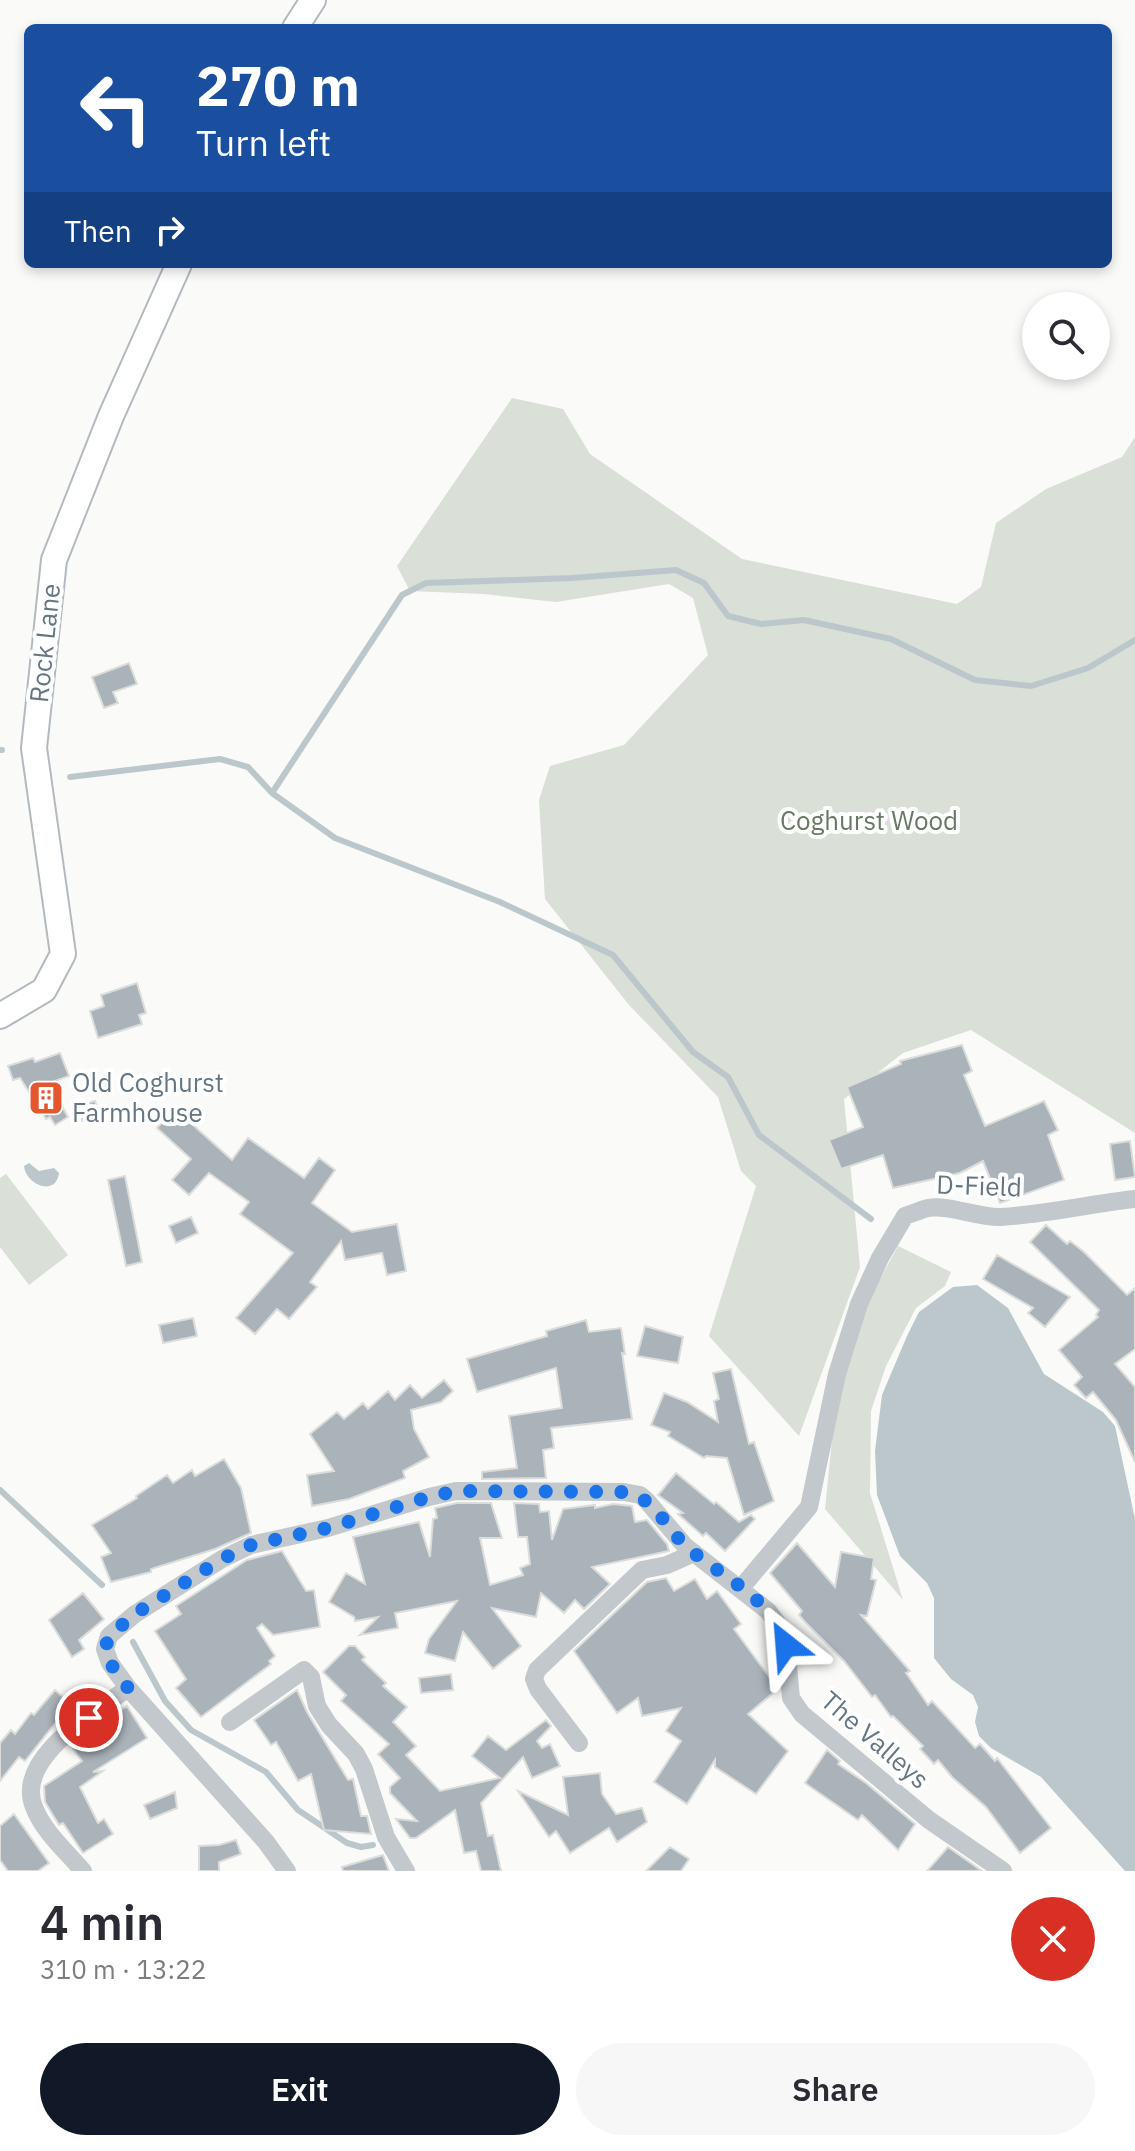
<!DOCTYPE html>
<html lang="en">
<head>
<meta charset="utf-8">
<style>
  :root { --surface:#fff; --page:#f7f7f7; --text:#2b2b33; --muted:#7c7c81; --accent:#111827 }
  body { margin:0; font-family:"IBM Plex Sans",sans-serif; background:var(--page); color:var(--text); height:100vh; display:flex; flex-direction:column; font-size:30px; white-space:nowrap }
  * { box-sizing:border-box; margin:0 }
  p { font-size:26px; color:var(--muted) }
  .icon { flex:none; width:44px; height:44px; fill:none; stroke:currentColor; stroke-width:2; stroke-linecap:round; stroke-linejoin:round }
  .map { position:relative; height:1871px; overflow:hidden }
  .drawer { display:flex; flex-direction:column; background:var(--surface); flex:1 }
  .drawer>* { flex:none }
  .top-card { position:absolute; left:24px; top:24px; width:1088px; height:244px; border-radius:12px; box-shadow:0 4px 12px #0003; background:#1a4fa0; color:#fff; overflow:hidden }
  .fabs { position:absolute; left:1022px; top:292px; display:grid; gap:16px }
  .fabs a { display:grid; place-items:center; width:88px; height:88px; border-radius:50%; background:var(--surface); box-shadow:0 4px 12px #0003; font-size:40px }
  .pin { position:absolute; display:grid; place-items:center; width:68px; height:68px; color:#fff; margin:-34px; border:4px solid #fff; border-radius:50%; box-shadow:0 2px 8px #0007 }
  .me { position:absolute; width:88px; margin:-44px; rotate:332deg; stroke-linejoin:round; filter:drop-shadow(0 0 6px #0008) }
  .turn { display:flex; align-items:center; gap:28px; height:168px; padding:0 40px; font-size:36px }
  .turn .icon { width:104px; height:104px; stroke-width:2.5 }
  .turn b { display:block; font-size:56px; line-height:68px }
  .then { display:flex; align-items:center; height:76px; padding:0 40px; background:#0003; gap:16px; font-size:30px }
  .round { display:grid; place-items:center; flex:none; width:84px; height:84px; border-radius:42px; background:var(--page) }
  .summary { display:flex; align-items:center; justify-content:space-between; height:136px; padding:0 40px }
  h1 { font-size:48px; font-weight:600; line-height:60px }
  .action { display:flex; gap:16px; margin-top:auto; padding:16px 40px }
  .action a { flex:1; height:92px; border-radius:48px; background:var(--accent); color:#fff; font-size:32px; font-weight:600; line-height:92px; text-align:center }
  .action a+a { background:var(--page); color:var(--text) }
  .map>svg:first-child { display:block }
  .green { fill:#dadfd7 }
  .water { fill:#bbc7cb }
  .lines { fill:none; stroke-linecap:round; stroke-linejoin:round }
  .stream { stroke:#bbc7cb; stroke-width:6 }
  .building { fill:#aab3b9; stroke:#dcdcda; stroke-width:2 }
  .secondary-casing { stroke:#b3babf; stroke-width:28 }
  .street { stroke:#c3c8cc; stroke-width:18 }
  .secondary { stroke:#fff; stroke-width:24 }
  .route { stroke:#1a73e8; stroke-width:14; stroke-dasharray:0 25.2 }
  .labels { text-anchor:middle; stroke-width:8; stroke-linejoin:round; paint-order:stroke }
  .street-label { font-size:26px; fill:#657683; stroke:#fff }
  .park-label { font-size:26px; fill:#687a64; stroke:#fff }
  .poi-label { font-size:26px; fill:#657683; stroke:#fff; text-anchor:start }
</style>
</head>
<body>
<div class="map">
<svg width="1135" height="1871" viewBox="0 0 1135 1871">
  <rect width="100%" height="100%" fill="#fafaf8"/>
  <!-- green -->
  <path class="green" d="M 512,398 L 563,409 L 590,454 L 742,559 L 957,604 L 981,587 L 996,523 L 1046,489 L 1122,457 L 1135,437 L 1135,1133 L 971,1030 L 903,1053 L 844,1099 L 860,1267 L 799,1436 L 709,1336 L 756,1186 L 741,1171 L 718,1097 L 629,1005 L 545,899 L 539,800 L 550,766 L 624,745 L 708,655 L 693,598 L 669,584 L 556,602 L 484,594 L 410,591 L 397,566 Z
    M 6,1174 L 68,1255 L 29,1285 L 0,1247 L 0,1178 Z
    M 898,1246 L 951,1272 L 945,1286 L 916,1308 L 886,1366 L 871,1411 L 870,1493 L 903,1600 L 825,1509 L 841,1351 Z"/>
  <!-- water -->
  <path class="water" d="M 29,1163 L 39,1171 L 54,1168 L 59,1173 C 56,1197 26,1185 24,1166 Z
    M 977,1285 L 1008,1308 L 1044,1374 L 1103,1412 L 1115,1426 L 1135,1519 L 1135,1871 L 1125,1871 L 1041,1777 L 991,1748 L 979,1736 L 975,1722 L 978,1707 L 973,1695 L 951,1679 L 934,1658 L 934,1598 L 927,1583 L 900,1556 L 877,1495 L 875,1451 L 882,1395 L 907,1336 L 919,1312 L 953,1287 Z"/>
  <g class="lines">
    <!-- stream -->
    <path class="stream" d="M 0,750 L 2,750
      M 70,777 L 220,759 L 248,767 L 272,793 L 335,838 L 500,902 L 613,955 L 693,1052 L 728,1077 L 759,1135 L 871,1219
      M 272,793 L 402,595 L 426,583 L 572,578 L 676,570 L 704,583 L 728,616 L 761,624 L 804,620 L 891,639 L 975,680 L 1031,686 L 1088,668 L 1135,640
      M 0,1490 L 102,1585
      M 133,1642 L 165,1701 L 191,1730 L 266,1772 L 298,1810 L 347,1843 L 361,1847 L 373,1845"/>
  </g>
  <!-- building -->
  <path class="building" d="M 129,663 L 137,684 L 113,692 L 118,703 L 104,708 L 92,677 Z
    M 137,983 L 146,1013 L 139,1015 L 142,1024 L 98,1038 L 90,1011 L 104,1006 L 101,995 Z
    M 962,1045 L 972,1071 L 964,1075 L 985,1126 L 1044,1101 L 1058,1130 L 1048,1135 L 1064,1180 L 1000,1203 L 983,1161 L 960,1173 L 893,1188 L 883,1155 L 841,1169 L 829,1140 L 863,1127 L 847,1087 L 901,1064 L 900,1061 Z
    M 60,1053 L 69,1076 L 49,1083 L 68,1117 L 55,1125 L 50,1117 L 46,1119 L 20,1078 L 13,1080 L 8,1066 L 33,1058 L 35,1062 Z
    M 95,1101 L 100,1116 L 82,1121 L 78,1106 Z
    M 174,1108 L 232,1160 L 248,1138 L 304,1178 L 319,1158 L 335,1170 L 312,1203 L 352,1232 L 397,1224 L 406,1271 L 387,1275 L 382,1253 L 345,1260 L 341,1241 L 310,1282 L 317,1287 L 289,1319 L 277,1309 L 255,1334 L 236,1318 L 293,1253 L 240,1214 L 249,1202 L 209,1173 L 189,1195 L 172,1180 L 191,1159 L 157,1128 Z
    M 1130,1141 L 1135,1177 L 1115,1180 L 1110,1144 Z
    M 125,1176 L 142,1262 L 126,1266 L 108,1180 Z
    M 191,1217 L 198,1233 L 176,1243 L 169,1226 Z
    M 1046,1225 L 1067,1244 L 1070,1241 L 1084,1252 L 1127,1295 L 1135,1288 L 1135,1349 L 1115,1364 L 1135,1387 L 1135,1462 L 1116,1420 L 1093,1392 L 1086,1398 L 1074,1385 L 1082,1377 L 1059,1350 L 1098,1317 L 1096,1315 L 1099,1310 L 1030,1242 Z
    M 997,1255 L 1070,1297 L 1045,1327 L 1028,1313 L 1033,1308 L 983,1279 Z
    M 193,1318 L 197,1336 L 163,1343 L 159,1325 Z
    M 586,1320 L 589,1332 L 621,1328 L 625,1354 L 622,1353 L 632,1419 L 551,1428 L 554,1448 L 543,1450 L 546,1478 L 482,1479 L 482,1472 L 517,1468 L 509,1416 L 562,1408 L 556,1368 L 477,1392 L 467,1359 L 547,1336 L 546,1331 Z
    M 645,1326 L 683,1337 L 678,1363 L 637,1356 Z
    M 731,1369 L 749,1444 L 754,1442 L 774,1501 L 744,1515 L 727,1458 L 706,1456 L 704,1458 L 668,1436 L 670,1432 L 651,1425 L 664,1393 L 687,1402 L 718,1422 L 714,1401 L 719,1399 L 713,1373 Z
    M 444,1380 L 453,1391 L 441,1402 L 411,1410 L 414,1429 L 429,1457 L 403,1471 L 405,1478 L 349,1499 L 312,1506 L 307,1475 L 334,1471 L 310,1434 L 337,1412 L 344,1419 L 363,1403 L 368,1409 L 388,1391 L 395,1400 L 410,1385 L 422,1398 Z
    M 224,1459 L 241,1488 L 251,1533 L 215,1549 L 151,1569 L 151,1572 L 111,1582 L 101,1557 L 111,1553 L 92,1525 L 137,1498 L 136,1496 L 167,1475 L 173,1483 L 192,1470 L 195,1476 Z
    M 676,1473 L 714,1504 L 716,1502 L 739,1522 L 751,1515 L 755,1519 L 725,1551 L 706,1533 L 703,1536 L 678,1514 L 683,1513 L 658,1495 Z
    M 457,1503 L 491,1503 L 502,1538 L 480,1538 L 490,1585 L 523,1575 L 520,1568 L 530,1564 L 527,1537 L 518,1537 L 514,1503 L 539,1504 L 540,1512 L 549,1511 L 552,1540 L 563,1509 L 595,1505 L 595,1508 L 613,1504 L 632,1506 L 635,1522 L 647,1520 L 667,1544 L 669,1551 L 592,1567 L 610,1584 L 584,1609 L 575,1600 L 564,1613 L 541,1593 L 536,1617 L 492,1608 L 521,1646 L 493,1669 L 463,1632 L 455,1661 L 425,1653 L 429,1639 L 457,1601 L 395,1613 L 398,1628 L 360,1635 L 378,1617 L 355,1621 L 354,1617 L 329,1602 L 346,1573 L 365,1584 L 353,1537 L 419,1522 L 430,1557 L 433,1519 L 437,1518 L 435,1508 Z
    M 797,1543 L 835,1587 L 841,1552 L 874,1558 L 871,1579 L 876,1580 L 867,1616 L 861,1615 L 910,1671 L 906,1673 L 928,1705 L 932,1701 L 975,1748 L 980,1744 L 995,1761 L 997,1758 L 1051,1828 L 1020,1853 L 986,1807 L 952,1777 L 938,1760 L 934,1764 L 920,1749 L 923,1746 L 893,1716 L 891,1717 L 875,1695 L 872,1697 L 844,1661 L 806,1623 L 799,1615 L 802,1611 L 770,1573 Z
    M 282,1551 L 306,1591 L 314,1590 L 320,1627 L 273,1635 L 262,1624 L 257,1628 L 275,1656 L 269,1661 L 271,1664 L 201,1717 L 176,1688 L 186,1679 L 155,1631 L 181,1614 L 176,1606 L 247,1560 Z
    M 666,1578 L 674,1591 L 695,1579 L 707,1599 L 717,1591 L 741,1624 L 734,1629 L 778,1689 L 748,1714 L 788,1751 L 756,1794 L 715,1767 L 715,1760 L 687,1804 L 654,1782 L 681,1741 L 666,1731 L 681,1708 L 642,1716 L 638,1698 L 617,1713 L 574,1651 L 647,1582 Z
    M 83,1593 L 104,1619 L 79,1640 L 84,1649 L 72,1657 L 49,1620 Z
    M 349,1646 L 355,1646 L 365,1657 L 362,1660 L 386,1683 L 383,1686 L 407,1707 L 393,1722 L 416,1746 L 406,1755 L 440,1791 L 500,1778 L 472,1756 L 488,1736 L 506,1750 L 546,1720 L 551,1726 L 537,1741 L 542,1748 L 550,1744 L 560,1766 L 532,1778 L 523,1757 L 481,1803 L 488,1836 L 493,1835 L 501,1871 L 481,1871 L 476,1851 L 464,1853 L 455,1810 L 416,1838 L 410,1838 L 396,1819 L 417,1821 L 390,1793 L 390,1787 L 400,1778 L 378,1754 L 389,1744 L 341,1701 L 346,1695 L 323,1672 Z
    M 451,1674 L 453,1690 L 421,1693 L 419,1678 Z
    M 55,1690 L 77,1710 L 65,1719 L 61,1716 L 25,1761 L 19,1757 L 0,1781 L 0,1743 L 11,1730 L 15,1734 L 31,1713 L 34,1715 Z
    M 297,1690 L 307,1712 L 348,1780 L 353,1779 L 361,1816 L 367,1816 L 371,1834 L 324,1830 L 311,1774 L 298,1781 L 276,1742 L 271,1745 L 254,1720 Z
    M 127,1706 L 147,1738 L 93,1772 L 103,1771 L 80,1787 L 98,1823 L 104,1819 L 113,1834 L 83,1853 L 63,1823 L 59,1825 L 45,1802 L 44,1786 L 82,1761 L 73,1749 L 88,1739 L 84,1735 Z
    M 827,1750 L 840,1761 L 838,1764 L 866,1783 L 915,1824 L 898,1850 L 862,1815 L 858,1820 L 805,1783 Z
    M 600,1773 L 602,1794 L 616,1814 L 642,1808 L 647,1822 L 617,1842 L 609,1828 L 570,1853 L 556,1831 L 549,1837 L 518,1791 L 568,1815 L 563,1777 Z
    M 175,1792 L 177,1808 L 150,1819 L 144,1805 Z
    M 14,1814 L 49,1863 L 38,1871 L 8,1871 L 0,1860 L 0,1826 Z
    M 236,1840 L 241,1854 L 219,1862 L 219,1871 L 199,1871 L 199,1846 L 219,1845 Z
    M 670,1847 L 689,1859 L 681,1871 L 646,1871 Z
    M 948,1847 L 982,1871 L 927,1871 Z
    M 383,1855 L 389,1871 L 343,1871 L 342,1867 Z"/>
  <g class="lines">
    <defs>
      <path id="secondary" d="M 295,28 L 313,0
        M 0,1016 L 44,990 L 63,954 L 34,748 L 54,560 L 111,416 L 179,264"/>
    </defs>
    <!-- secondary casing -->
    <use href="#secondary" class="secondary-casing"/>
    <!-- street -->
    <path class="street" d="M 741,1588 L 809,1507 L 837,1374 L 859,1304 L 880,1258 L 905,1216 C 912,1214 920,1210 928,1208 C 949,1204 978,1218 1001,1217 C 1046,1214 1090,1204 1135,1199
      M 230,1722 L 304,1670 L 311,1677 L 317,1706 L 329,1725 L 356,1754 L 364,1769 L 386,1837 L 406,1871
      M 579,1743 L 538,1689 L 534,1679 L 537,1670 L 642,1570 L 667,1565 L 694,1553
      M 83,1871 C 66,1851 43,1831 34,1807 C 14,1758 96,1712 128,1688
      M 287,1871 L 266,1842 L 128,1688 L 110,1663 L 105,1649 L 109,1636 L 135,1614 L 222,1559 L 251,1545 L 328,1528 L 429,1497 L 456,1491 L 624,1492 L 640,1495 L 647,1501 L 685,1546 L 768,1611 L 781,1628 L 786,1645 L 791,1698 L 802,1714 L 929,1820 L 1003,1871"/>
    <!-- secondary -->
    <use href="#secondary" class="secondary"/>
  </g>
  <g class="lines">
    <!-- route -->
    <path class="route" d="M 89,1718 L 128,1688 L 110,1663 L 105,1649 L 109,1636 L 135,1614 L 222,1559 L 251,1545 L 328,1528 L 429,1497 L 456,1491 L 624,1492 C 658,1499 663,1526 687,1547 C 721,1577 773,1598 786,1645"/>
  </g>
  <!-- icons -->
  <defs>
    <symbol id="building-square" viewBox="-11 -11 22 22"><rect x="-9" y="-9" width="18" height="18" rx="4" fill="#e4572e" stroke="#fff"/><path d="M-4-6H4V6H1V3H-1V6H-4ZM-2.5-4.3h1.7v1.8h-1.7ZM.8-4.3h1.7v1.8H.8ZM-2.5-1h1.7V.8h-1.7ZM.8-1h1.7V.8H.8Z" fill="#fff"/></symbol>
  </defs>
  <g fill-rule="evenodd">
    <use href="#building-square" x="26" y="1078" width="40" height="40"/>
  </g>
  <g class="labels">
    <!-- street labels -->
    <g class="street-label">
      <text transform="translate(45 643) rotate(-84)" y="9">Rock Lane</text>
      <text transform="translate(979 1186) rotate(2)" y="9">D-Field</text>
      <text transform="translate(875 1740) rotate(41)" y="9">The Valleys</text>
    </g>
    <!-- park labels -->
    <g class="park-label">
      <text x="869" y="830">Coghurst Wood</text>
    </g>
    <!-- poi labels -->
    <g class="poi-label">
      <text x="72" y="1092">Old Coghurst<tspan x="72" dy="30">Farmhouse</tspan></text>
    </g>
  </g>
</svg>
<div class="fabs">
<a><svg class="icon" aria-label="search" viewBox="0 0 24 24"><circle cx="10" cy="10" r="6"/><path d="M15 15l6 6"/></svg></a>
</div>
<div class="pin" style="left:89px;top:1718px;background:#d93025"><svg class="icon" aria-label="arrive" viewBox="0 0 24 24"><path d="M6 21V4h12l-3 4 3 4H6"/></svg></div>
<svg class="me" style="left:786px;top:1645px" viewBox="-20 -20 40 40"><path d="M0-17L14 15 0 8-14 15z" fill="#1a73e8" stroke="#fff" stroke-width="4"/></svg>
<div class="top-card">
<div class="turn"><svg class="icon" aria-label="left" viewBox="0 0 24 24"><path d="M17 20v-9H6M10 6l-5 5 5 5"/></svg><div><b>270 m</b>Turn left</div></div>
<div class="then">Then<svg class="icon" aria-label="right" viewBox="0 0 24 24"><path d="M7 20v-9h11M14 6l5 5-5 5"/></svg></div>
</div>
</div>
<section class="drawer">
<div class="summary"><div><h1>4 min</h1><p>310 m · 13:22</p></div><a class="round" style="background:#d93025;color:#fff"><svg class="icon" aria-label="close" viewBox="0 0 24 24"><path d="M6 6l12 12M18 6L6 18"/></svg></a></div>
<div class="action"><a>Exit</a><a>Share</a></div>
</section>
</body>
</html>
